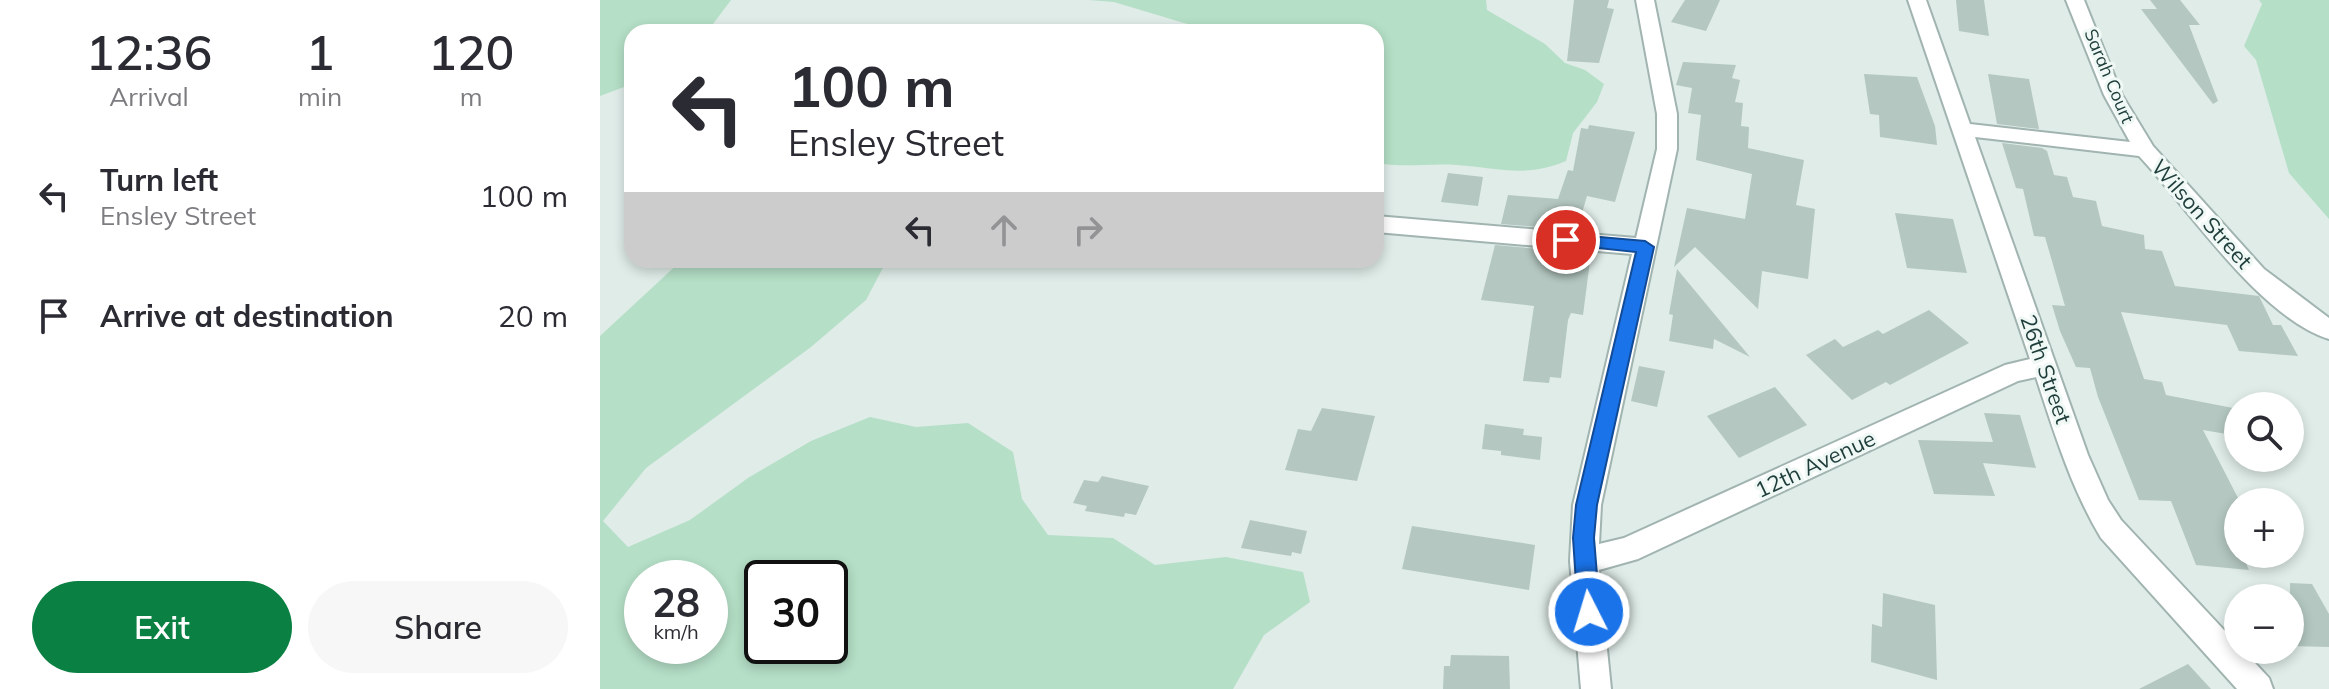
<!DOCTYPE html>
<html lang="en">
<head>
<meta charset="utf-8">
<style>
  :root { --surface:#fff; --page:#f7f7f7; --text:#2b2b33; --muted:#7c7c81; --accent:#0b8043 }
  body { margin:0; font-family:Mulish,sans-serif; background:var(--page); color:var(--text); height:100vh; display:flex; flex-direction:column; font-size:30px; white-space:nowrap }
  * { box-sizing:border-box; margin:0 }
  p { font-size:26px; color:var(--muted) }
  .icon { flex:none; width:44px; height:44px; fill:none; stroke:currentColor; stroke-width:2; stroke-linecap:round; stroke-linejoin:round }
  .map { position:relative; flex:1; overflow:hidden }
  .sheet { display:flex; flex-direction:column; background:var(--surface); width:600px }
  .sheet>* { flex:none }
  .top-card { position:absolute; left:24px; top:24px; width:760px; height:244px; border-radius:24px; box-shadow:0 4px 12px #0003; background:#fff; color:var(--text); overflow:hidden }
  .tools { position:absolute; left:1624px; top:392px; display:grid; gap:16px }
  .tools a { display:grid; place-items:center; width:80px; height:80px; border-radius:50%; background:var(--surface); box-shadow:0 4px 12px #0003; font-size:40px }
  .speed { position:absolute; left:24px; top:560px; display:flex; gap:16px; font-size:40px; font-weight:700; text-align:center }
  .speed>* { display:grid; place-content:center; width:104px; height:104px; border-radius:50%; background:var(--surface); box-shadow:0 4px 12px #0003; line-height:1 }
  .speed small { font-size:20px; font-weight:400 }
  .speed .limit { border:4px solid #111; border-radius:12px; background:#fff; color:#111 }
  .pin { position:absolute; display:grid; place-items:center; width:68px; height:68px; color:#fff; margin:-34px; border:4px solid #fff; border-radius:50%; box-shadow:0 2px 8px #0007 }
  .me { position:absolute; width:88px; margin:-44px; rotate:355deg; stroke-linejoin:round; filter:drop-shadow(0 0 6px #0008) }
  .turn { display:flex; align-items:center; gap:28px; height:168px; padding:0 32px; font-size:36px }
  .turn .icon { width:104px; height:104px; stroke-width:2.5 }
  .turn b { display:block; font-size:56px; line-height:68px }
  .lanes { display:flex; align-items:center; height:76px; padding:0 32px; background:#0003; justify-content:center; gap:40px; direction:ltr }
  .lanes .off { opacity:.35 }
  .eta { display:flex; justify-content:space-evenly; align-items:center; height:136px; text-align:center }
  .eta b { font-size:48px; font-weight:600; line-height:56px }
  .button { display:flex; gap:16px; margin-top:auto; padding:16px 32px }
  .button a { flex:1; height:92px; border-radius:48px; background:var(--accent); color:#fff; font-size:32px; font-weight:600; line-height:92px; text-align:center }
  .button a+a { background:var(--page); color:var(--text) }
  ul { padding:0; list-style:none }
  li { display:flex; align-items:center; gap:24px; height:120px; padding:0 32px }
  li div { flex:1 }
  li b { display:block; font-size:30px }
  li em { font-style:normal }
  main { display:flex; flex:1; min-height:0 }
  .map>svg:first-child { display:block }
  .green { fill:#b5dfc7; fill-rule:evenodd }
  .building { fill:#b4c7c1 }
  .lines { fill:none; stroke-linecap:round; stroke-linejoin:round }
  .minor-casing { stroke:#a1b4b0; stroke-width:4 }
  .minor { fill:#fff; fill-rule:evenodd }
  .route { fill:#1a73e8; stroke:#114b97; stroke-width:2 }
  .labels { text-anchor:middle; stroke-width:6; stroke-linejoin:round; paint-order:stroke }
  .far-street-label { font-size:18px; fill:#1e3d3a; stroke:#eff8f5 }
  .street-label { font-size:22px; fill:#1e3d3a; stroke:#eff8f5 }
</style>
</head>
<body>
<main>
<section class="sheet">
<div class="eta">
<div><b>12:36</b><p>Arrival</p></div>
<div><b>1</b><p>min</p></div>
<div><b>120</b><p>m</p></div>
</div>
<ul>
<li><svg class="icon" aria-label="left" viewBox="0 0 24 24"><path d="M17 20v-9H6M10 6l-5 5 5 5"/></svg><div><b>Turn left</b><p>Ensley Street</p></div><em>100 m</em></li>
<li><svg class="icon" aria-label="arrive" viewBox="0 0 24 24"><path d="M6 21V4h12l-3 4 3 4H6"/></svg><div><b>Arrive at destination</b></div><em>20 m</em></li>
</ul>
<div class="button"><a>Exit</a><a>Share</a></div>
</section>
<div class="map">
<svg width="1729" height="689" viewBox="0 0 1729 689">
  <rect width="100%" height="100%" fill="#dfece8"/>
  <!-- green -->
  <path class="green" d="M 0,0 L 131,0 L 107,32 L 32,32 L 32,84 L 0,96 Z
    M 489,0 L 886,0 L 887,10 L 945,44 L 965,63 L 985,70 L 1004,84 L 997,102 L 973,133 L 966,161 C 925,178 899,168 857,165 C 829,163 804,168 776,163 L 776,81 L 780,72 L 776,69 L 776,32 L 614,32 L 514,2 Z
    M 1659,0 L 1729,0 L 1729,219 L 1689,173 L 1656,60 L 1644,46 L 1662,4 Z
    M 82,260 L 287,260 L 266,300 L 211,347 L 46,468 L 3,521 L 28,547 L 90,520 L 148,478 L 211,441 L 270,417 L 316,427 L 368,423 L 413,452 L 422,499 L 448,535 L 513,538 L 555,565 L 626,557 L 703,572 L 710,602 L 664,635 L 633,689 L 0,689 L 0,336 ZM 42,578 L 110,578 L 110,646 L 42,646 ZM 162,578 L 230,578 L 230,646 L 162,646 Z"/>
  <!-- building -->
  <path class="building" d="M 974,0 L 1009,0 L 1007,8 L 1014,9 L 999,63 L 967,61 Z
    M 1085,0 L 1120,0 L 1106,31 L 1071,22 Z
    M 1356,0 L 1384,0 L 1389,36 L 1359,31 Z
    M 1550,0 L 1580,0 L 1600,25 L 1589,25 L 1618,101 L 1613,104 L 1541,9 L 1557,9 Z
    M 1083,62 L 1136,65 L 1132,78 L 1140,80 L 1135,102 L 1143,103 L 1141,126 L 1149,127 L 1148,148 L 1204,160 L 1196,205 L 1215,209 L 1208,279 L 1162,271 L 1158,309 L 1095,247 L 1074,267 L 1087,208 L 1145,219 L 1152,174 L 1096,160 L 1101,115 L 1088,113 L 1092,88 L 1076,85 Z
    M 1264,74 L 1317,77 L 1335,126 L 1337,145 L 1280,137 L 1279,115 L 1270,114 Z
    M 1388,74 L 1429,79 L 1439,129 L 1397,124 Z
    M 989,125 L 1035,132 L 1015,202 L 987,196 L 977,230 L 901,224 L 908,195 L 958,199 L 968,170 L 973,171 L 981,128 L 988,129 Z
    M 1402,143 L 1442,148 L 1447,151 L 1454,175 L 1467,177 L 1473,197 L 1496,201 L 1502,226 L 1544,235 L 1545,249 L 1562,251 L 1575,286 L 1659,296 L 1673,325 L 1681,325 L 1698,356 L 1639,351 L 1627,325 L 1521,312 L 1544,379 L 1562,382 L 1566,395 L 1638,409 L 1638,436 L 1603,430 L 1638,498 L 1638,554 L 1642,554 L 1649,570 L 1596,565 L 1571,501 L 1539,500 L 1498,397 L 1490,368 L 1476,367 L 1460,331 L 1452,305 L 1465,306 L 1445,237 L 1434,236 L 1423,189 L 1416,188 Z
    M 848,173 L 883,177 L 878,206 L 841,202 Z
    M 1295,213 L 1353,219 L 1367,273 L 1307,268 Z
    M 895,245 L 971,252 L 969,259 L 990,261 L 983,315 L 971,313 L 968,320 L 961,378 L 950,377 L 949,383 L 923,381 L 934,306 L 881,300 Z
    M 1077,269 L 1150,357 L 1114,339 L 1113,349 L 1069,341 L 1073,315 L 1069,314 Z
    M 1329,310 L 1369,343 L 1290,385 L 1286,382 L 1252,400 L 1206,355 L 1235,339 L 1243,347 L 1278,330 L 1283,334 Z
    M 1039,366 L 1065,371 L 1057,407 L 1031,401 Z
    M 1175,387 L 1207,425 L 1139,458 L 1107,416 Z
    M 722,408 L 775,416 L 757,481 L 685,470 L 698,429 L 711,431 Z
    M 1384,413 L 1420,415 L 1436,468 L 1383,463 L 1395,496 L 1334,494 L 1318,440 L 1393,442 Z
    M 885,424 L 924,429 L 923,435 L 942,437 L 940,460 L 901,455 L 901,451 L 882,449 Z
    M 502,476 L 549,486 L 536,515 L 525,513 L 524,517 L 485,511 L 487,506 L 473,503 L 484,480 L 498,482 Z
    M 650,520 L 707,531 L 701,554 L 692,552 L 691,556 L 641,548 Z
    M 812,526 L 935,545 L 929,590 L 802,569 Z
    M 1690,583 L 1712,584 L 1729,614 L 1729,647 L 1690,646 Z
    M 1283,593 L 1335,605 L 1337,680 L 1271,662 L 1272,624 L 1282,627 Z
    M 851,655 L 909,656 L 910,689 L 843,689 L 844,666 L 850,666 Z
    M 1588,664 L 1611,689 L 1539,689 Z"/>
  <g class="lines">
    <defs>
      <path id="minor" d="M 1036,0 L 1054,0 L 1077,114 L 1077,149 L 1001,505 L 999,544 L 1024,538 L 1405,365 L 1430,359 L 1308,0 L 1326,0 L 1370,124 L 1530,142 L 1504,95 L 1466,0 L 1484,0 L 1522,95 L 1553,146 L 1664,269 L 1729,318 L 1729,339 C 1659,317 1589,209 1539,156 L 1375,137 L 1488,455 L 1508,500 L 1521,520 L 1638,645 L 1638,650 L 1643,650 L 1669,678 L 1673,689 L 1637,689 L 1501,538 C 1471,488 1454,432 1436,377 L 1418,381 L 1038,559 L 999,570 L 1011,689 L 981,689 L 970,561 L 973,505 L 1032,254 L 776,232 L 776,216 L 1036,238 L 1057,149 L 1057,114 Z"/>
    </defs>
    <!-- minor casing -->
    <use href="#minor" class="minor-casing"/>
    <!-- minor -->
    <use href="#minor" class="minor"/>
  </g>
  <!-- route -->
  <path class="route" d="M 966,234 L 1045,241 L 1054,247 L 997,505 L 994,538 L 1000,612 L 997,620 L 989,623 L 981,620 L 978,612 L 973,538 L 976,505 L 1036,252 L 961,244 L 958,240 Z"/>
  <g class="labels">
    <!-- far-street labels -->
    <g class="far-street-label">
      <text transform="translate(1509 76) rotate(67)" y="6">Sarah Court</text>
    </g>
    <!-- street labels -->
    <g class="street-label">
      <text transform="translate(1602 214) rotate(48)" y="8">Wilson Street</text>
      <text transform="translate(1446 369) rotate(71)" y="8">26th Street</text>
      <text transform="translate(1215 464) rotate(-25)" y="8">12th Avenue</text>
    </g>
  </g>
</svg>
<div class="tools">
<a><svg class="icon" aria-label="search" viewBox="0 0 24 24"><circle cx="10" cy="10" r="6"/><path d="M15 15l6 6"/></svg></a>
<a>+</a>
<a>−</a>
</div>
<div class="speed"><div>28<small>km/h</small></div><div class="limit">30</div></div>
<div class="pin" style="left:966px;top:240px;background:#d93025"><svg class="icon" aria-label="arrive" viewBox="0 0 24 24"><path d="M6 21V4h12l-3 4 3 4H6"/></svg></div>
<svg class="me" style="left:989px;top:612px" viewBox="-20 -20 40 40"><circle r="17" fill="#1a73e8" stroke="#fff" stroke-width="3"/><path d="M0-11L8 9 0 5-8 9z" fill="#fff"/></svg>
<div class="top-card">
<div class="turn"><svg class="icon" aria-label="left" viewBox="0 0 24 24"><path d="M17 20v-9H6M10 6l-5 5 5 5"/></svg><div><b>100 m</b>Ensley Street</div></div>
<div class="lanes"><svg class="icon" aria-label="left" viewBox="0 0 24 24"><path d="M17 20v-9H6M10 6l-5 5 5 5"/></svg><svg class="icon off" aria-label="ahead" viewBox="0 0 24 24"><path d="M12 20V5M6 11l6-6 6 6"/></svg><svg class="icon off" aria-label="right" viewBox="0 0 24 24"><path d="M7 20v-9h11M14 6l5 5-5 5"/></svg></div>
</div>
</div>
</main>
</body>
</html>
